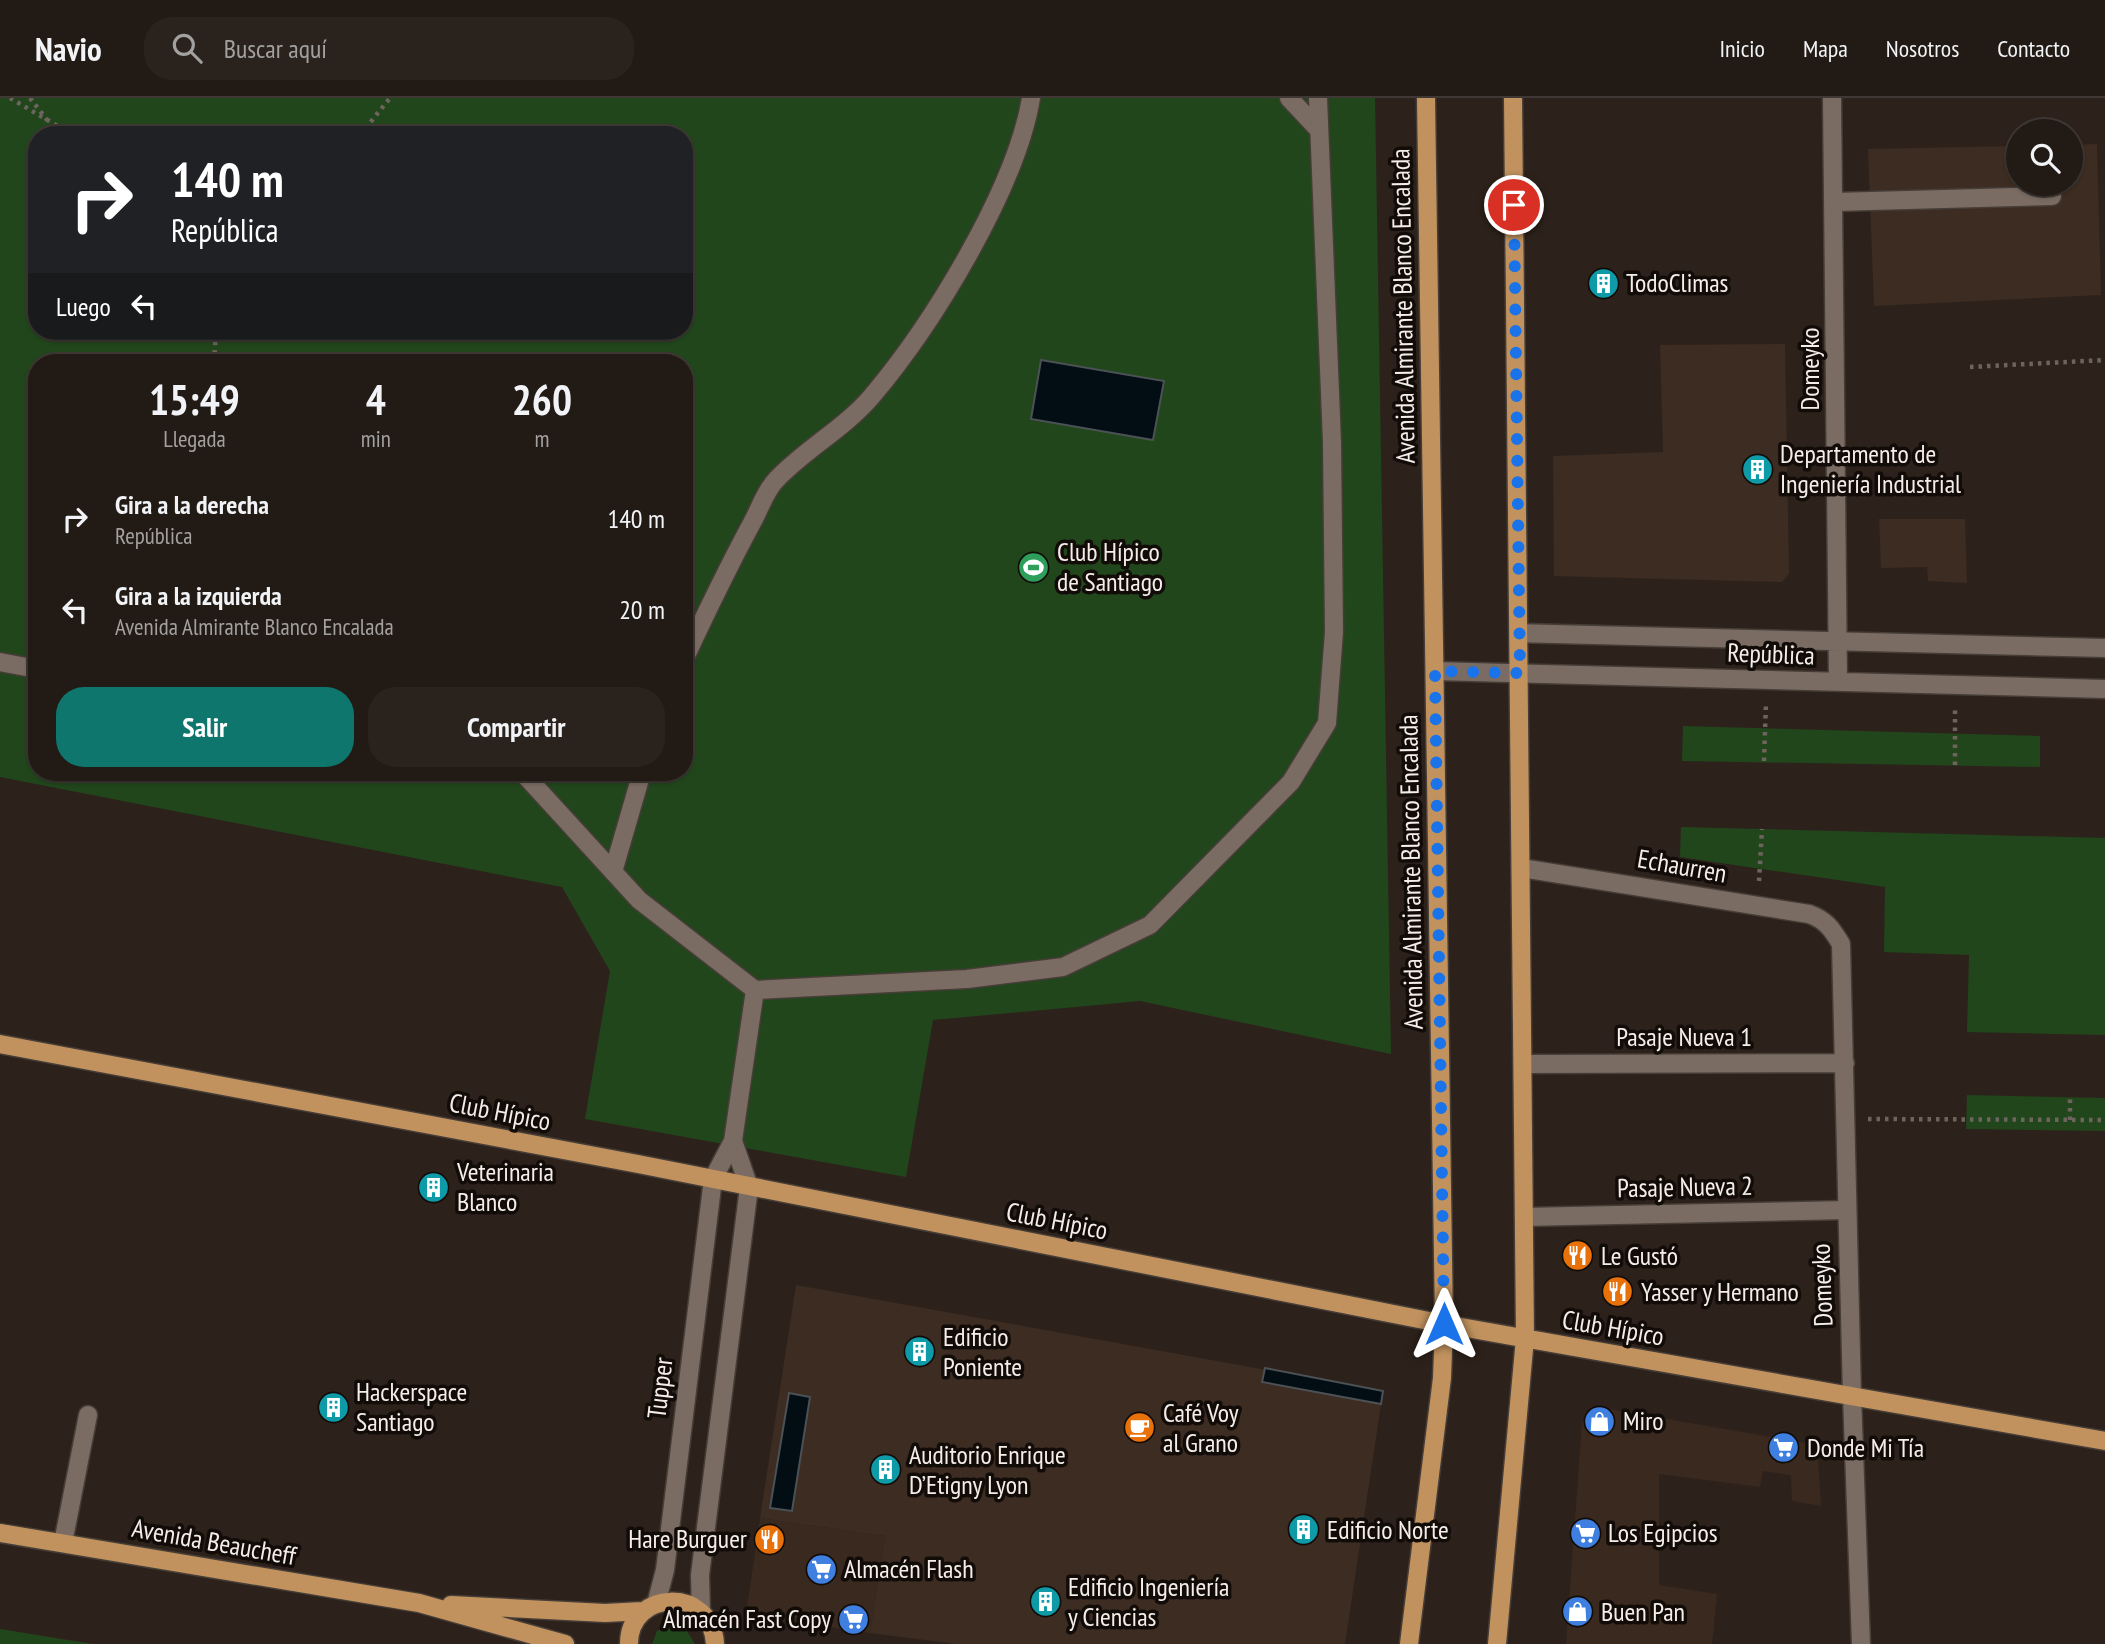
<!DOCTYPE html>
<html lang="es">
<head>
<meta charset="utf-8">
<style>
  :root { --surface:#221a14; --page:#2a231d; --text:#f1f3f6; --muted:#a2a1a0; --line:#3f3834; --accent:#0f766e }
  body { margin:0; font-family:"PT Sans Narrow",sans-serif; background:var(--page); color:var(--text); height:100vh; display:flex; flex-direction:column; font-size:26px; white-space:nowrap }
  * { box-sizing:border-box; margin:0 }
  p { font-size:23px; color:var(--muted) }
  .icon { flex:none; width:38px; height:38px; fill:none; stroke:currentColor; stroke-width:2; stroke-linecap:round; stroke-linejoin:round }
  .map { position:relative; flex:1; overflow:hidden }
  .details { position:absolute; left:28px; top:256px; width:665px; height:427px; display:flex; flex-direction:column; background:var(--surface); border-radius:28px; box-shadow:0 2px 5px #0004,0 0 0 2px var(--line) }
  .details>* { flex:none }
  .guide { position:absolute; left:28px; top:28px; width:665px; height:214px; border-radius:28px; box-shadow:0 2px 5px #0004,0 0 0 2px var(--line); background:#202124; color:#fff; overflow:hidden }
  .controls { position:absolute; left:2006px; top:21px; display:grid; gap:14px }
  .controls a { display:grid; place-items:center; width:77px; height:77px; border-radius:50%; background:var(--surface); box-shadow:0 2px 5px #0004,0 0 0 2px var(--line); font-size:35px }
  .pin { position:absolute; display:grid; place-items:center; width:60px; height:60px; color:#fff; margin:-30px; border:4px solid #fff; border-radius:50%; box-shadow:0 2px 7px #0007 }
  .me { position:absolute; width:77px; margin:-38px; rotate:0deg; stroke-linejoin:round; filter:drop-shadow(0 0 5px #0008) }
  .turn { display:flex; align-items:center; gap:24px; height:147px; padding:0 28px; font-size:32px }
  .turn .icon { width:91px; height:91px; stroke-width:2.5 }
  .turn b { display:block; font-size:49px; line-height:60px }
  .then { display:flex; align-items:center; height:66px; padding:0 28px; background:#0003; gap:14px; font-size:26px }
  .eta { display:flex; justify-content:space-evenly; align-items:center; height:119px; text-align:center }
  .eta b { font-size:42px; font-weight:800; line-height:49px }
  .cta { display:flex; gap:14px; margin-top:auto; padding:14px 28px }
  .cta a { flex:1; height:80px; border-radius:28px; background:var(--accent); color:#fff; font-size:28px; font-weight:800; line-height:80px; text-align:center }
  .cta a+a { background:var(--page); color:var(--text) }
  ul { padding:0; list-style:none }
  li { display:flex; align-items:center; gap:21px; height:91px; padding:0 28px }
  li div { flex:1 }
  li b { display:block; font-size:26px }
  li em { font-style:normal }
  header { display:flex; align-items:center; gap:42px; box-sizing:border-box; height:98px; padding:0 35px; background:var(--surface); border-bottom:2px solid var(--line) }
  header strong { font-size:33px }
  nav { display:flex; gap:38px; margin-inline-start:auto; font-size:24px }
  .search { width:490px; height:63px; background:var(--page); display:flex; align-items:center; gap:18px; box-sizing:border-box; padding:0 24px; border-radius:28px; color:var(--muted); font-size:26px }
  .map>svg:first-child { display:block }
  .built { fill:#3a291e }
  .education { fill:#3c2c22 }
  .green { fill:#21461c; fill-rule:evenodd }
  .water { fill:#020e14; stroke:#4b5154; stroke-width:2 }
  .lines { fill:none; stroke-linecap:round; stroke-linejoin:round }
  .minor-casing { stroke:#463d37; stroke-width:21 }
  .major-casing { stroke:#463d37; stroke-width:21 }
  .path { stroke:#6e645e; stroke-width:4.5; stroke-dasharray:3.5 5; stroke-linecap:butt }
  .minor { stroke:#7a6c63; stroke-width:18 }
  .major { stroke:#c1925e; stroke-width:18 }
  .route { stroke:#1a73e8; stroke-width:12; stroke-dasharray:0 21.6 }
  .labels { text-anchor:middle; stroke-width:7; stroke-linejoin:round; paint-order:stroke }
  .poi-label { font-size:26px; fill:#f5ede8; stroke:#120c09; text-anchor:start }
  .street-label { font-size:26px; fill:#f5ede8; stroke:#120c09 }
</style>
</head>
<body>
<header>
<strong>Navio</strong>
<div class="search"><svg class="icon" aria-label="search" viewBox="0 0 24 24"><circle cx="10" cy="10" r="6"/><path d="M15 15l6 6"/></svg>Buscar aquí</div>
<nav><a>Inicio</a><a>Mapa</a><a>Nosotros</a><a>Contacto</a></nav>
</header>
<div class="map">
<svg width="2105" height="1546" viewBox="0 0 2105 1546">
  <rect width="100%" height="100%" fill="#2d221b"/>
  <!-- built -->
  <path class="built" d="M 1603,1310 L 1806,1345 L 1818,1361 L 1821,1408 L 1792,1403 L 1791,1377 L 1763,1373 L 1760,1389 L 1659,1376 L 1659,1487 L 1717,1496 L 1712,1546 L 1566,1546 L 1582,1324 Z
    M 760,1420 L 885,1438 L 870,1535 L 746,1517 Z"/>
  <!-- education -->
  <path class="education" d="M 2097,46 L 2101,197 L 1874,208 L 1868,51 L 2018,48 L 2018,86 L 2070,86 L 2070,47 Z
    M 1785,246 L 1789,476 L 1782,484 L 1554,478 L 1553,358 L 1663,354 L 1660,247 Z
    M 1879,421 L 1965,421 L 1967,485 L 1928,483 L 1927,469 L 1881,470 Z
    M 796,1187 L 1383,1293 L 1345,1546 L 956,1546 L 870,1535 L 885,1438 L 760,1420 Z"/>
  <!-- green -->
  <path class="green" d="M 0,0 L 1375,0 L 1391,956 L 1140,903 L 933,922 L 906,1079 L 585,1021 L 610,873 L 562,789 L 0,679 ZM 37,37 L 684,37 L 684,233 L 37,233 ZM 37,264 L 684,264 L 684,674 L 37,674 Z
    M 1683,628 L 2040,638 L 2040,669 L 1682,663 Z
    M 1681,729 L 2105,740 L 2105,937 L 1967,934 L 1969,857 L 1884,854 L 1885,789 L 1680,759 Z
    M 1967,997 L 2105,1000 L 2105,1033 L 1966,1031 Z
    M 670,1526 L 684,1528 L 695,1546 L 652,1546 L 657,1533 Z
    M 0,1531 L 93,1546 L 0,1546 Z"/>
  <!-- water -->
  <path class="water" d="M 1041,262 L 1164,283 L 1153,342 L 1031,321 Z
    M 1265,1270 L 1383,1293 L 1381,1306 L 1262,1284 Z
    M 789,1295 L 810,1299 L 792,1413 L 770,1410 Z"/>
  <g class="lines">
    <defs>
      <path id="minor" d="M 1289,0 L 1319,32
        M 1832,0 L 1838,584
        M 1835,104 L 2052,98
        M 1519,535 L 2105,550
        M 684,562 C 706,515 728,469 753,423 C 760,410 766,392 776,382 C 805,351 844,331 872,298 C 932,227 1016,91 1031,0
        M 0,564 L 37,571
        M 1435,573 L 2105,591
        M 522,674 L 639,802 L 755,892 L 967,881 L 1063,869 L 1150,827 L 1291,684 L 1327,625 L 1334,534 L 1332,344 L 1318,0
        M 1521,770 L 1809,816 C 1826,822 1832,831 1841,846 L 1852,1298 L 1861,1546
        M 613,774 L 642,674
        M 1524,966 L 1845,965
        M 1524,1119 L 1847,1112
        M 63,1445 L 88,1317
        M 656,1506 L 665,1472 L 713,1081 L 733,1043 L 755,892
        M 701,1514 L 700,1477 L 749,1089 L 733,1043"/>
      <path id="major" d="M 0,946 L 638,1066 L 1444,1226 L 2105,1343
        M 0,1435 L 419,1505 L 565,1546
        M 451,1507 L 605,1515 L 643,1513
        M 629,1546 C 629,1491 712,1488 715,1546
        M 1409,1546 L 1442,1280 L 1444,1226 L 1426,0
        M 1497,1546 L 1525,1240 L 1513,0"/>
    </defs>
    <!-- minor casing -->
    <use href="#minor" class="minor-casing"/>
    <!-- major casing -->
    <use href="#major" class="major-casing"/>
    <!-- path -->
    <path class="path" d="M 10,0 L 73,37
      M 30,0 L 47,22
      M 56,30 L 63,37
      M 360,37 L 390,0
      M 214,264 L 216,233
      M 1970,269 L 2105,262
      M 1764,663 L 1766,604
      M 1955,667 L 1955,609
      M 1759,783 L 1762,731
      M 1868,1021 L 2105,1022
      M 2070,1022 L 2070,999"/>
    <!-- minor -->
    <use href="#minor" class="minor"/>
    <!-- major -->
    <use href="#major" class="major"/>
  </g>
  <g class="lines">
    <!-- route -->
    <path class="route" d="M 1444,1226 L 1435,573 L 1520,575 L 1514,107"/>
  </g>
  <!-- icons -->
  <defs>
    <symbol id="building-disc" viewBox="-11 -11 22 22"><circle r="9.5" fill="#0f9aa8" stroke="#120c09"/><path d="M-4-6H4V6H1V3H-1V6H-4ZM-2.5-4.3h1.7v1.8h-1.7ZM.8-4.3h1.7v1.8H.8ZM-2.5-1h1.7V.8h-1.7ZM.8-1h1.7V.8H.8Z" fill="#fff"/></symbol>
    <symbol id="stadium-disc" viewBox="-11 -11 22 22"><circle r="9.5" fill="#2e9e5b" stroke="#120c09"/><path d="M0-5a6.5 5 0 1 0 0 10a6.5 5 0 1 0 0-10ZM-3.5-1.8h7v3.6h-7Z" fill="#fff"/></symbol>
    <symbol id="restaurant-disc" viewBox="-11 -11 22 22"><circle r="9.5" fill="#e8710a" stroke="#120c09"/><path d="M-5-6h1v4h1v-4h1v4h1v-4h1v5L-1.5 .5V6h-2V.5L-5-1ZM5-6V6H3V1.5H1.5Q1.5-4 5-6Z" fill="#fff"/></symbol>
    <symbol id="shop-disc" viewBox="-11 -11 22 22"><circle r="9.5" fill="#3f7fe0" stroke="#120c09"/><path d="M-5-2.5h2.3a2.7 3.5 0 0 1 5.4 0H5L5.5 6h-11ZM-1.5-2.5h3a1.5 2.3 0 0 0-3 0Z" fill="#fff"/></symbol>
    <symbol id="cafe-disc" viewBox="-11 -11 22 22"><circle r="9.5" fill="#e8710a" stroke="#120c09"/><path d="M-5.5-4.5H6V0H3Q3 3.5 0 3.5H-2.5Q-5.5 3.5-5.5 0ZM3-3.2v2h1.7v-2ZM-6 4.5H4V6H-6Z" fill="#fff"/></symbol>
    <symbol id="supermarket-disc" viewBox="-11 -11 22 22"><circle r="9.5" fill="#3f7fe0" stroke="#120c09"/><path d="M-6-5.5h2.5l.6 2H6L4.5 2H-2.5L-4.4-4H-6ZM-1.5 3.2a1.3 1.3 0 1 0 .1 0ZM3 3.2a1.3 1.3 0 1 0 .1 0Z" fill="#fff"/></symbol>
  </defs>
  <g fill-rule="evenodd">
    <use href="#building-disc" x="1586" y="168" width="35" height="35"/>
    <use href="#building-disc" x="1740" y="354" width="35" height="35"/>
    <use href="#stadium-disc" x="1016" y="452" width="35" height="35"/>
    <use href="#building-disc" x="416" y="1072" width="35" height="35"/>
    <use href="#restaurant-disc" x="1560" y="1140" width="35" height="35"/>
    <use href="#restaurant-disc" x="1600" y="1176" width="35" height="35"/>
    <use href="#building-disc" x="902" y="1236" width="35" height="35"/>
    <use href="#building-disc" x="316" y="1292" width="35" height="35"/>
    <use href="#shop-disc" x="1582" y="1306" width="35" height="35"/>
    <use href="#cafe-disc" x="1122" y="1312" width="35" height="35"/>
    <use href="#supermarket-disc" x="1766" y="1332" width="35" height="35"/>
    <use href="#building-disc" x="868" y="1354" width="35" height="35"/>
    <use href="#building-disc" x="1286" y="1414" width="35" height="35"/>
    <use href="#supermarket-disc" x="1568" y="1418" width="35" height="35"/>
    <use href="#restaurant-disc" x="752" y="1424" width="35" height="35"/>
    <use href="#supermarket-disc" x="804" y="1454" width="35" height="35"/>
    <use href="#building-disc" x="1028" y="1486" width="35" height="35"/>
    <use href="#shop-disc" x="1560" y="1496" width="35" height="35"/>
    <use href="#supermarket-disc" x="836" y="1504" width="35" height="35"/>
  </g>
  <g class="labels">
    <!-- poi labels -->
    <g class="poi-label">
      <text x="1626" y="194">TodoClimas</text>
      <text x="1780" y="365">Departamento de<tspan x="1780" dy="30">Ingeniería Industrial</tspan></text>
      <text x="1057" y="463">Club Hípico<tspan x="1057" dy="30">de Santiago</tspan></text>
      <text x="457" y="1083">Veterinaria<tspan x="457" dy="30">Blanco</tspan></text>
      <text x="1601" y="1167">Le Gustó</text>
      <text x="1641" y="1203">Yasser y Hermano</text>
      <text x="943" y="1248">Edificio<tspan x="943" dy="30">Poniente</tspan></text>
      <text x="356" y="1303">Hackerspace<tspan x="356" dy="30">Santiago</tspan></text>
      <text x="1163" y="1324">Café Voy<tspan x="1163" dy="30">al Grano</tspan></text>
      <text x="1623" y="1332">Miro</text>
      <text x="1807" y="1359">Donde Mi Tía</text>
      <text x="909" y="1366">Auditorio Enrique<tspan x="909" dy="30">D’Etigny Lyon</tspan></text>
      <text x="1327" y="1441">Edificio Norte</text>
      <text x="1608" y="1444">Los Egipcios</text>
      <text x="747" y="1450" text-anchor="end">Hare Burguer</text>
      <text x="844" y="1480">Almacén Flash</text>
      <text x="1068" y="1498">Edificio Ingeniería<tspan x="1068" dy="30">y Ciencias</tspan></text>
      <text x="1601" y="1523">Buen Pan</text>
      <text x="831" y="1530" text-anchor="end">Almacén Fast Copy</text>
    </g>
    <!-- street labels -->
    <g class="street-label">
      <text transform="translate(1403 208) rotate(-91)" y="9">Avenida Almirante Blanco Encalada</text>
      <text transform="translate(1810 271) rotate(-90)" y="9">Domeyko</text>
      <text transform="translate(1771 556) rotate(2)" y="9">República</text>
      <text transform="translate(1682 768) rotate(10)" y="9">Echaurren</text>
      <text transform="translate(1411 774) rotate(-91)" y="9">Avenida Almirante Blanco Encalada</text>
      <text x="1684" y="948">Pasaje Nueva 1</text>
      <text transform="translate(500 1014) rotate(11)" y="9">Club Hípico</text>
      <text transform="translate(1685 1089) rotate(-1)" y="9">Pasaje Nueva 2</text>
      <text transform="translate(1057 1123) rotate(11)" y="9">Club Hípico</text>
      <text transform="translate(1822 1187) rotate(-92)" y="9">Domeyko</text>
      <text transform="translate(1613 1230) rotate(10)" y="9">Club Hípico</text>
      <text transform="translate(660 1290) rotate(-83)" y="9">Tupper</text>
      <text transform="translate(214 1444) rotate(10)" y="9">Avenida Beaucheff</text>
    </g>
  </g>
</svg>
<div class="controls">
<a><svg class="icon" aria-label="search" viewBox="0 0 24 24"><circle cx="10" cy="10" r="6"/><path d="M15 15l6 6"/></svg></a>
</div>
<div class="pin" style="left:1514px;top:107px;background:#d93025"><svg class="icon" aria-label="arrive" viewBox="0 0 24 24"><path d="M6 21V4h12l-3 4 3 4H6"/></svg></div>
<svg class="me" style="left:1444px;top:1226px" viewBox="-20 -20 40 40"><path d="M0-17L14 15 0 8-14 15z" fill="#1a73e8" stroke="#fff" stroke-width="4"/></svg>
<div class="guide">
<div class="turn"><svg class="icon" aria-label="right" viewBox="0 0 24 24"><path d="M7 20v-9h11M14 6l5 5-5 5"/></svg><div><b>140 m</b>República</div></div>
<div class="then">Luego<svg class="icon" aria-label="left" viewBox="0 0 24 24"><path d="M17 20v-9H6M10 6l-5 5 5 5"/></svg></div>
</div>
<section class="details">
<div class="eta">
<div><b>15:49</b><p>Llegada</p></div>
<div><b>4</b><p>min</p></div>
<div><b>260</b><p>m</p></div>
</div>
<ul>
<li><svg class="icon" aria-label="right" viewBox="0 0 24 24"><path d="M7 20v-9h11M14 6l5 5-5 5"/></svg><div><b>Gira a la derecha</b><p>República</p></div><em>140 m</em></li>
<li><svg class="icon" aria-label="left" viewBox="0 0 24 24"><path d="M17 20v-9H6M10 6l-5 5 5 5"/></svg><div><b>Gira a la izquierda</b><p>Avenida Almirante Blanco Encalada</p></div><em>20 m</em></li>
</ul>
<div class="cta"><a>Salir</a><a>Compartir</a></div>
</section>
</div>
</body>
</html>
